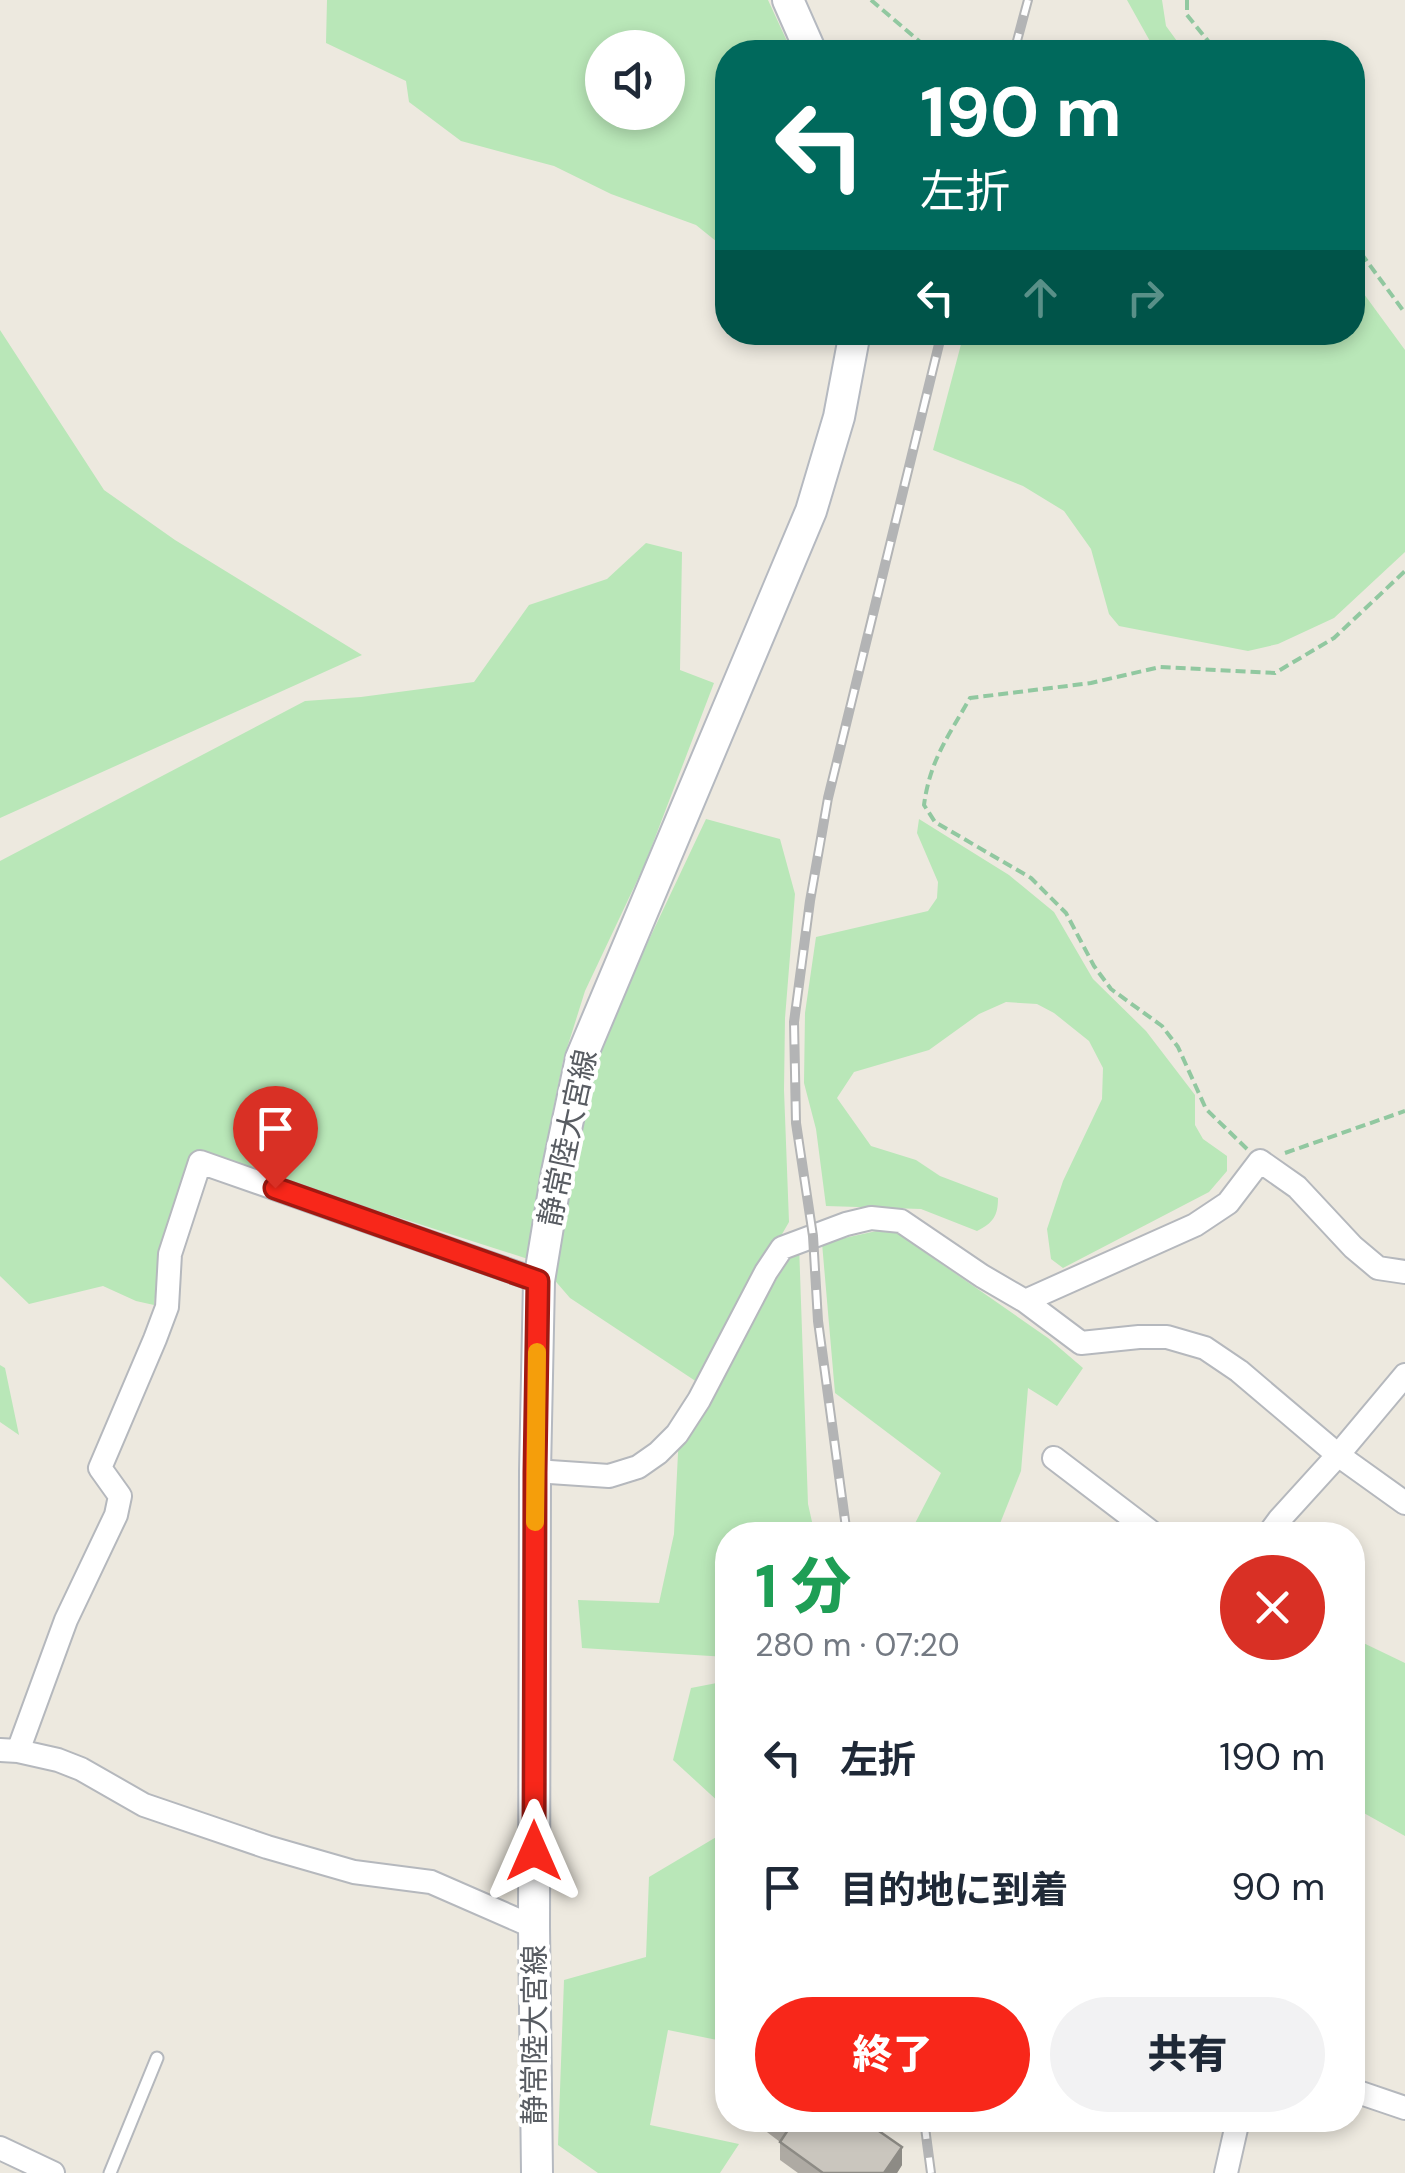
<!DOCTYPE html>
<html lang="ja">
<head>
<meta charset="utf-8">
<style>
  :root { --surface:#fff; --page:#f2f2f3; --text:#1f2937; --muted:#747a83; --accent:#f8271a }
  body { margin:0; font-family:"DM Sans","Noto Sans JP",sans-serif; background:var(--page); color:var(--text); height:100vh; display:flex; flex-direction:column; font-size:38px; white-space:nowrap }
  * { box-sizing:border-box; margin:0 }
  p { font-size:32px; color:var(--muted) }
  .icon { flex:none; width:55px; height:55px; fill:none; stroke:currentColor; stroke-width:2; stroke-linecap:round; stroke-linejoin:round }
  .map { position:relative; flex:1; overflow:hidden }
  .panel { position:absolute; left:715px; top:1522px; width:650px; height:610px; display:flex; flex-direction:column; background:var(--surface); border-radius:40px; box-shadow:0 5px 15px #0003 }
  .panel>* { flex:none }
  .hud { position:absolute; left:715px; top:40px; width:650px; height:305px; border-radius:40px; box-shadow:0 5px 15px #0003; background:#00695c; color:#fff; overflow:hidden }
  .fabs { position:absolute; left:585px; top:30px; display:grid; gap:20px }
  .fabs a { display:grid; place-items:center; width:100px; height:100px; border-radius:50%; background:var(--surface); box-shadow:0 5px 15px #0003; font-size:50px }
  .pin { position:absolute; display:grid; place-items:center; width:85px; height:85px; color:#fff; margin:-102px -42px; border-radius:50% 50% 50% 0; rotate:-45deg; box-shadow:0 0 10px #0007 }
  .pin .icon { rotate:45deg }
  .me { position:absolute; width:110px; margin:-55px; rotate:0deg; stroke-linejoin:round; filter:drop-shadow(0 0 8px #0008) }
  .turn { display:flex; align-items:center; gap:35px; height:210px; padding:0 40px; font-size:45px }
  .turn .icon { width:130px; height:130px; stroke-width:2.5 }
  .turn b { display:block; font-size:70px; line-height:85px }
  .lanes { display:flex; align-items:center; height:95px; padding:0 40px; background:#0003; justify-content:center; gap:50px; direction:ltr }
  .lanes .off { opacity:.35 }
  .round { display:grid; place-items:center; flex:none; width:105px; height:105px; border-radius:52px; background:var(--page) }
  .head { display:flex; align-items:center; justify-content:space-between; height:170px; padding:0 40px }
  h1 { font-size:60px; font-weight:800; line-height:75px; color:#1e9e55 }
  .action { display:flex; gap:20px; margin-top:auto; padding:20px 40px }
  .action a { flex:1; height:115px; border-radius:60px; background:var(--accent); color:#fff; font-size:40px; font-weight:800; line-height:115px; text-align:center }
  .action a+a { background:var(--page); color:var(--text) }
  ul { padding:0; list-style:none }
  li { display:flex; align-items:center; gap:30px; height:130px; padding:0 40px }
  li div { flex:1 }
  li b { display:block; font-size:38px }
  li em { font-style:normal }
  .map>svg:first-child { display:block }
  .green { fill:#b9e7b8; fill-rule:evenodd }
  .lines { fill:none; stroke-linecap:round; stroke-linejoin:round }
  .lane-casing { stroke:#b5b8bd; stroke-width:15 }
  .street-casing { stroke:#b5b8bd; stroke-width:26 }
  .secondary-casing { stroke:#b5b9c0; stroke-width:34 }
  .path { stroke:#91c8a0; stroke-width:4; stroke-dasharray:10 5; stroke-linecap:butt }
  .lane { stroke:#fff; stroke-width:11 }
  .street { stroke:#fff; stroke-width:22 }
  .secondary { stroke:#fff; stroke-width:30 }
  .rail-casing { stroke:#b3b4b5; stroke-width:10 }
  .rail { stroke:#fff; stroke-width:6; stroke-dasharray:19; stroke-linecap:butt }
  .wall { fill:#aeaaa3 }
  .shaded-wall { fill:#8d8b85 }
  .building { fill:#cac6be; stroke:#8d8b85; stroke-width:2.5 }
  .route-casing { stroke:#a11911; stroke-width:25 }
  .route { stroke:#f8271a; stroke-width:18 }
  .slow { stroke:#f59e0b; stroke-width:18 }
  .labels { text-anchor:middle; stroke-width:8; stroke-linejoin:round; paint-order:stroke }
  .street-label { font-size:30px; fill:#585c62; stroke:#fff }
</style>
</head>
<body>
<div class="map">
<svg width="1405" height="2173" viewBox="0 0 1405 2173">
  <rect width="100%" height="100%" fill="#ede9df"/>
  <!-- green -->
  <path class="green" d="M 327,0 L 768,0 L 792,52 L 728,52 L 727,250 L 696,225 L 611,194 L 554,166 L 461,141 L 409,102 L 406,81 L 326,43 ZM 602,48 L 668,48 L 668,112 L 602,112 Z
    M 1127,0 L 1162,0 L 1166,26 L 1185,52 L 1156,52 Z
    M 1353,279 L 1405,350 L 1405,552 L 1334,618 L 1278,644 L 1248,651 L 1119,626 L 1109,614 L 1091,549 L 1064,511 L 1023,486 L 933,450 L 964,333 L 1352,332 Z
    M 0,330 L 104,490 L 175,540 L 362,655 L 0,818 Z
    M 646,543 L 682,552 L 680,670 L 714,683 L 645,864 L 585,991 L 563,1061 L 547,1141 L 528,1259 L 198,1153 L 161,1248 L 154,1305 L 136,1301 L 103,1286 L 29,1304 L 0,1276 L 0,861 L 305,701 L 361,697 L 474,682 L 529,605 L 607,579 Z
    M 706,819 L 780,839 L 795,894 L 785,1018 L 784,1090 L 789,1222 L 697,1382 L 570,1298 L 551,1276 L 594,1056 Z
    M 919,819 L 1009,875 L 1054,912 L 1093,979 L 1146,1031 L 1195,1095 L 1195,1125 L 1203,1139 L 1227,1156 L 1227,1171 L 1209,1192 L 1063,1268 L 1051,1259 L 1047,1229 L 1063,1181 L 1102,1099 L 1103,1068 L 1089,1041 L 1054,1013 L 1037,1004 L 1006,1002 L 979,1014 L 929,1050 L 854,1072 L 837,1098 L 871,1146 L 916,1160 L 940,1176 L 998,1198 C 998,1216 993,1223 977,1231 L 921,1209 L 826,1206 L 816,1129 L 804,1083 L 805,1013 L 816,937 L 928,911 L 937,898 L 938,882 L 917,833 Z
    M 890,1228 L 1048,1338 L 1083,1368 L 1057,1406 L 1028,1388 L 1021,1471 L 999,1526 L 1010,1535 L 909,1535 L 941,1473 L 835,1393 L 822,1243 Z
    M 799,1244 L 808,1504 L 815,1535 L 728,1535 L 727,1657 L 582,1648 L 578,1600 L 659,1603 L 674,1534 L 679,1433 Z
    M 0,1365 L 5,1368 L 19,1435 L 0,1422 Z
    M 1353,1638 L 1405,1663 L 1405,1836 L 1362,1812 L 1353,1813 Z
    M 727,1681 L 727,2042 L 668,2030 L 650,2125 L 739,2144 L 720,2173 L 598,2173 L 558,2145 L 564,1980 L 646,1957 L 649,1877 L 718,1836 L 721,1804 L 673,1760 L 691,1688 Z"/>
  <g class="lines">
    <defs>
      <path id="lane" d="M 110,2173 L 157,2058"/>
      <path id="street" d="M 1025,1301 L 1081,1343 L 1139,1337 L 1167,1337 L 1205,1348 L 1239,1371 L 1338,1455 L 1279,1520 L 1268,1535
        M 1405,1375 L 1338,1455 L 1405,1503
        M 1054,1458 L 1155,1535
        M 535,1471 L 609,1476 L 638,1467 L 658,1453 L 677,1434 L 699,1400 L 766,1272 L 782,1248 L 846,1224 L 871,1218 L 901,1221 L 982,1276 L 1025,1301 L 1195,1225 L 1228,1203 L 1260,1161 L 1297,1187 L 1353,1247 L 1378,1268 L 1405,1272
        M 0,1750 L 18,1751 L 58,1760 L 81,1769 L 144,1805 L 267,1847 L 354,1872 L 431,1882 L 534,1927
        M 18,1751 L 66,1620 L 116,1515 L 120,1496 L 100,1468 L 155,1339 L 167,1307 L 170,1254 L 200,1162 L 539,1281
        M 1352,2090 L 1405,2108
        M 0,2148 L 53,2173
        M 1226,2173 L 1238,2120"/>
      <path id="secondary" d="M 788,0 L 811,52
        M 537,2173 L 534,1927 L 535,1471 L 539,1281 L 557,1172 L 581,1058 L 811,511 L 839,417 L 855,332"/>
    </defs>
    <!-- lane casing -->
    <use href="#lane" class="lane-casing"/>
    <!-- street casing -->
    <use href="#street" class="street-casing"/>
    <!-- secondary casing -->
    <use href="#secondary" class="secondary-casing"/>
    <!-- path -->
    <path class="path" d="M 871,0 L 932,52
      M 1187,0 L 1187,15 L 1217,52
      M 1010,52 L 1015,52
      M 1352,241 L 1405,313
      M 1247,1149 L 1206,1109 L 1178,1047 L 1162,1026 L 1111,989 L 1094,966 L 1066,913 L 1031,878 L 935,822 L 924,805 C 930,760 948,737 970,698 L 1091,683 L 1160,667 L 1275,673 L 1334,638 L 1405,571
      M 1285,1153 L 1405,1111"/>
    <!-- lane -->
    <use href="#lane" class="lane"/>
    <!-- street -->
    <use href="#street" class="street"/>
    <!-- secondary -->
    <use href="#secondary" class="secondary"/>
    <defs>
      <path id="rail" d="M 1014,52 L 1028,0
        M 847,1535 L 818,1321 L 813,1236 L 796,1123 L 794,1022 L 810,901 L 828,798 L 942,332
        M 924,2120 L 931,2173"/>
    </defs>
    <!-- rail casing -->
    <use href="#rail" class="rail-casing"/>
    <!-- rail -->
    <use href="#rail" class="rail"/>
  </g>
  <!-- wall -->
  <path class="wall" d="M 751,2120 L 865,2120 L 902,2165 L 897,2173 L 798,2173 L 780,2160 L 780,2142 Z"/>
  <!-- shaded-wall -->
  <path class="shaded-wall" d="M 902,2147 L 902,2165 L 897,2173 L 884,2173 Z"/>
  <!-- building -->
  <path class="building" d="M 775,2120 L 863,2120 L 902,2147 L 884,2173 L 823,2173 L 780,2142 L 788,2130 Z"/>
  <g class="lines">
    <defs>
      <path id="route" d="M 275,1188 L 538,1281 L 535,1472 L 534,1851"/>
    </defs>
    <!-- route casing -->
    <use href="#route" class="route-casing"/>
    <!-- route -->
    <use href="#route" class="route"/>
    <!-- slow -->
    <path class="slow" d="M 535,1522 L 537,1352"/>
  </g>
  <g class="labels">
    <!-- street labels -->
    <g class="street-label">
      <text transform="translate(568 1138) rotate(-78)" y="10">静常陸大宮線</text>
      <text transform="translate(535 2035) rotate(-90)" y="10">静常陸大宮線</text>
    </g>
  </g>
</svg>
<div class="fabs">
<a><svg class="icon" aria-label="sound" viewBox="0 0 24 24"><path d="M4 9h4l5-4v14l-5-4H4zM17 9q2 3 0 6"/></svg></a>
</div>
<div class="pin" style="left:275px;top:1188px;background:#d93025"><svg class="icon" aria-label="arrive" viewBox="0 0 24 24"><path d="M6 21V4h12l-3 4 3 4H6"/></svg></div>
<svg class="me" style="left:534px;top:1851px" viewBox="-20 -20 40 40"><path d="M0-17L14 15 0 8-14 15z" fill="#f8271a" stroke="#fff" stroke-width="4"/></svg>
<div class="hud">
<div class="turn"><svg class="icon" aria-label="left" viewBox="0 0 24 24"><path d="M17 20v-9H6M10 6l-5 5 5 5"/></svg><div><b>190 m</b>左折</div></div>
<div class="lanes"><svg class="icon" aria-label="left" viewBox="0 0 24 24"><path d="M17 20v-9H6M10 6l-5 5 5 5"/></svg><svg class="icon off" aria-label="ahead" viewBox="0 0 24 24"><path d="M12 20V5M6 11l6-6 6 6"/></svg><svg class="icon off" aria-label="right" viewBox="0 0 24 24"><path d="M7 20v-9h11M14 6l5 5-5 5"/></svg></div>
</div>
<section class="panel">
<div class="head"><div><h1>1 分</h1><p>280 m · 07:20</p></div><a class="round" style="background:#d93025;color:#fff"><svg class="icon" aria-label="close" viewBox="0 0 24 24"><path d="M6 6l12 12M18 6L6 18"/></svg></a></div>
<ul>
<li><svg class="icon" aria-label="left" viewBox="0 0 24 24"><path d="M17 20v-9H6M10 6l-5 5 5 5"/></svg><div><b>左折</b></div><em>190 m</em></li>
<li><svg class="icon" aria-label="arrive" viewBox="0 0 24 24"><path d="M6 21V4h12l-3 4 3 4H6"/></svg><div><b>目的地に到着</b></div><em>90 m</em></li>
</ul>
<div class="action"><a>終了</a><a>共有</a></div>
</section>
</div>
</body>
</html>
